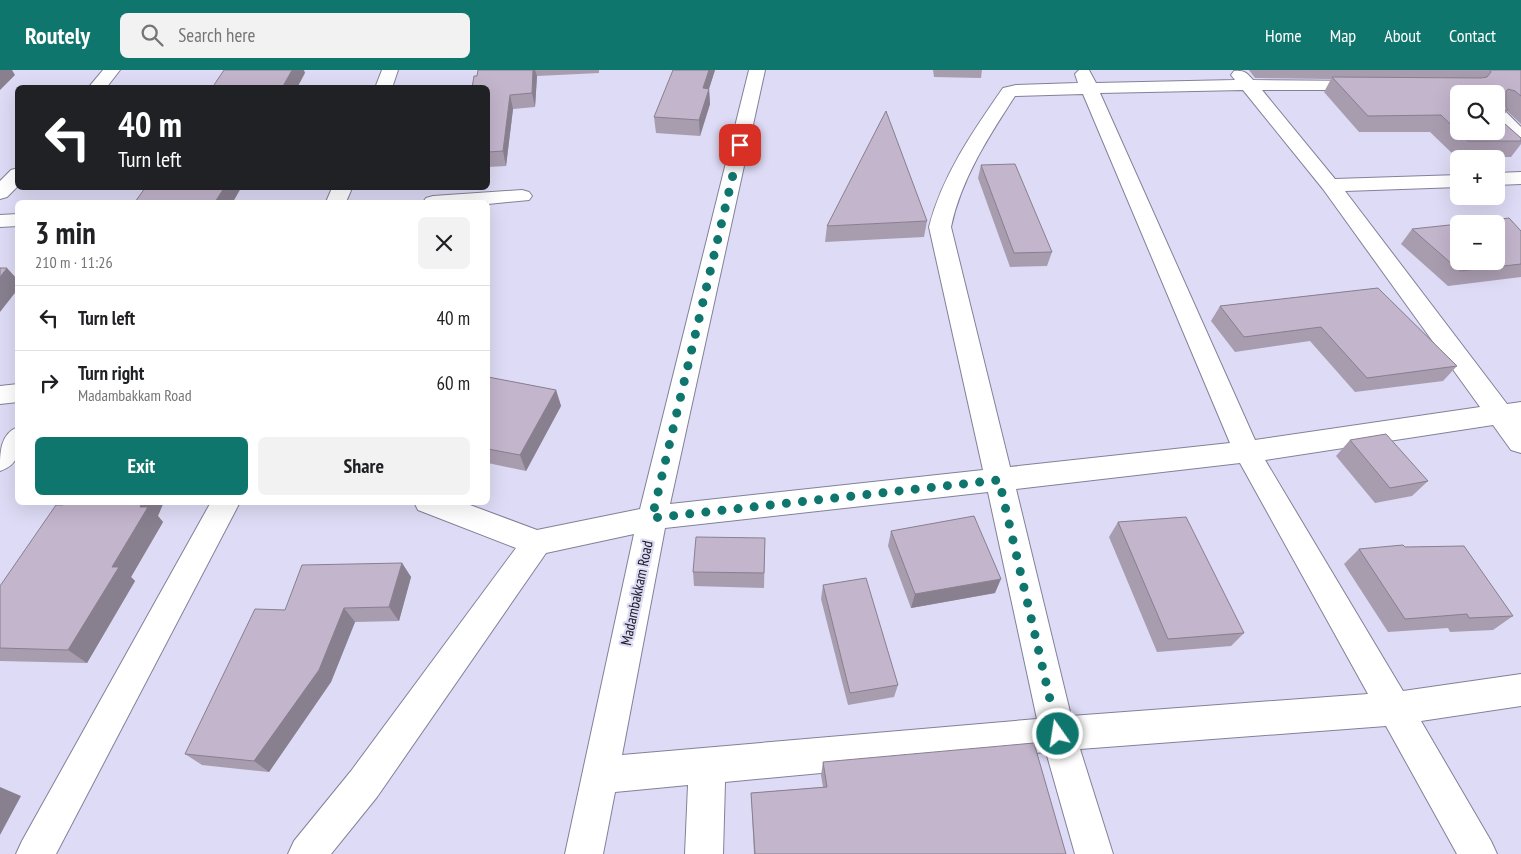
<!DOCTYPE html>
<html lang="en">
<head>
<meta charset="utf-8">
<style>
  :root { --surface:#fff; --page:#f2f2f2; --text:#202124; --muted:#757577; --line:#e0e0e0; --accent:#0f766e }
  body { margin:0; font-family:"PT Sans Narrow",sans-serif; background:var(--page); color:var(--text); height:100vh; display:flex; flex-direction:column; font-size:19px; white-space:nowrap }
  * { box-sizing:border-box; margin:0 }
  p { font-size:16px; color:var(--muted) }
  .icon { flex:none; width:28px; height:28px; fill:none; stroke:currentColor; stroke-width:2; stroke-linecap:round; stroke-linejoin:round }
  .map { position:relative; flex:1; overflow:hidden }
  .panel { position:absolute; left:15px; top:130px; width:475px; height:305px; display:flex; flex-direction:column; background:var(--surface); border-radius:8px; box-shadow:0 5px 20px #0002 }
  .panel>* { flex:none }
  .guide { position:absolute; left:15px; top:15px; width:475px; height:105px; border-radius:8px; box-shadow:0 5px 20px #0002; background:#202124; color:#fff; overflow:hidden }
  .tools { position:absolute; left:1450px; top:15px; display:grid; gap:10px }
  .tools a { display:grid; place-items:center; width:55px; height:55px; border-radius:8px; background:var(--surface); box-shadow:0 5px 20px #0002; font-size:25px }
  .pin { position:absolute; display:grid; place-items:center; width:42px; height:42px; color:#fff; margin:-21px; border-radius:10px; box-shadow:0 2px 8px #0006 }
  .me { position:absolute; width:55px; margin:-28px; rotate:347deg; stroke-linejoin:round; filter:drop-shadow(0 0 4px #0008) }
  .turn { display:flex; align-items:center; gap:18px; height:105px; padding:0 20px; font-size:22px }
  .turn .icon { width:65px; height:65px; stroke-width:2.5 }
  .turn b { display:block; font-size:35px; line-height:42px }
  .round { display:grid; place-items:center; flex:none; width:52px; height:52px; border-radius:8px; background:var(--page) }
  .headline { display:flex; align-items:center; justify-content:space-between; height:85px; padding:0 20px }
  h1 { font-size:30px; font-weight:800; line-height:38px }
  .button { display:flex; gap:10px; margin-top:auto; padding:10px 20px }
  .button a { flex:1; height:58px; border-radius:8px; background:var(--accent); color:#fff; font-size:20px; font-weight:800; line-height:58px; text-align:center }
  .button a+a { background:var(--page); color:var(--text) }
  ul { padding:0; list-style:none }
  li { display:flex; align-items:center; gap:15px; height:65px; padding:0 20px; border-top:1px solid var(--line) }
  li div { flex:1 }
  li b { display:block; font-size:19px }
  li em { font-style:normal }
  header { display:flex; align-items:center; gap:30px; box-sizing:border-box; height:70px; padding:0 25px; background:var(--accent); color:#fff }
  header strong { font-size:24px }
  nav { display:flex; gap:28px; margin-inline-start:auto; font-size:18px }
  .search { width:350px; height:45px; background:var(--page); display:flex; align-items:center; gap:12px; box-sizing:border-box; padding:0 18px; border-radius:8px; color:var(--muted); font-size:19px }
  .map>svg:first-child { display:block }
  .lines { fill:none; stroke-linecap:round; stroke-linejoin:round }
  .minor-casing { stroke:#838199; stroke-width:2 }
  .minor { fill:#fff; fill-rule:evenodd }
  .wall { fill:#a89caf; fill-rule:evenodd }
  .shaded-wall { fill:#887f8f }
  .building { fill:#c3b5cc; stroke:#887f8f }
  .route { stroke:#0f766e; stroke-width:9; stroke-dasharray:0 16.2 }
  .labels { text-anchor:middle; stroke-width:4.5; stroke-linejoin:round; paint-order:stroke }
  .street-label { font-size:15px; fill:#1c1c25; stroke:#dddbf5 }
</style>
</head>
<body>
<header>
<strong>Routely</strong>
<div class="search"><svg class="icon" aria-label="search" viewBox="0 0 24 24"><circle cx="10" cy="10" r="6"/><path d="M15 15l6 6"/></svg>Search here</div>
<nav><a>Home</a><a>Map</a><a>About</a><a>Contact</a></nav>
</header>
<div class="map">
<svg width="1521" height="784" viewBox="0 0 1521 784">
  <rect width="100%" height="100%" fill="#dddbf5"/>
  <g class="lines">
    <defs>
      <path id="minor" d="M 103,0 L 120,0 L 106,18 L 88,18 Z
        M 382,0 L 398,0 L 392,18 L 375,18 Z
        M 749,0 L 765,0 L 670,434 L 983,400 L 929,157 C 942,106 973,61 1003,18 L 1016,15 L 1078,13 L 1075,4 L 1079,0 L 1089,0 L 1096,13 L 1235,10 L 1231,5 L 1234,1 C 1244,0 1247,3 1253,10 L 1364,11 L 1370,12 L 1373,16 L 1370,20 L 1262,20 L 1335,109 L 1459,105 L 1459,117 L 1345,121 L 1507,334 L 1521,332 L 1521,383 L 1511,380 L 1493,355 L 1265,390 L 1403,621 L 1521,604 L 1521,636 L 1421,651 L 1491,771 L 1497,784 L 1457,784 L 1386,656 L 1080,679 L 1113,784 L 1075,784 L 1046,682 L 725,712 L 723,784 L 685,784 L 688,715 L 615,722 L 603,784 L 565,784 L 634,464 L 546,483 L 377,727 L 331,784 L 288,784 L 294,771 L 351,701 L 516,478 L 418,440 L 414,432 L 462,432 L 537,460 L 640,439 ZM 1243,20 L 1323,119 L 1480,337 L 1255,370 L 1100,23 ZM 1083,24 L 1230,373 L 1010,397 L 951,157 C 961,109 989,66 1015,26 ZM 1240,393 L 1368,624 L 1071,646 L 1016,419 ZM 988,422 L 1037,649 L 622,685 L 665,458 Z
        M 1496,37 L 1502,38 L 1521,57 L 1521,73 L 1514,71 L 1496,53 Z
        M 18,98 L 18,116 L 7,127 L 0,129 L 0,111 L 11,100 Z
        M 1521,102 L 1521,114 L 1496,115 L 1496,103 Z
        M 332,118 L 352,118 L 346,132 L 326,132 Z
        M 522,120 L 529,122 L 532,126 L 529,130 L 488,134 L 488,132 L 423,132 L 426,128 L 433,126 Z
        M 18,144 L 18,156 L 0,157 L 0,145 Z
        M 18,314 L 18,332 L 0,334 L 0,316 Z
        M 18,357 C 18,377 23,393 0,401 C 0,382 0,364 18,357 Z
        M 211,432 L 240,432 L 56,784 L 16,784 L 22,771 Z"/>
    </defs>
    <!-- minor casing -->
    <use href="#minor" class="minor-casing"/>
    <!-- minor -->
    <use href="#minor" class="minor"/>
  </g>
  <!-- wall -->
  <path class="wall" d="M 478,0 L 599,0 L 599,3 L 537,6 L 535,37 L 513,39 L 506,96 L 488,97 L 488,18 Z
    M 715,0 L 709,19 L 710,34 L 700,66 L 656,63 L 654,47 Z
    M 933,0 L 982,0 L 981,8 L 934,7 Z
    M 1249,0 L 1521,0 L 1521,54 L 1507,41 L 1500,50 L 1521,68 L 1521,74 L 1511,87 L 1456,87 L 1430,62 L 1359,62 L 1324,22 L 1331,9 L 1255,8 ZM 1496,24 L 1496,61 L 1459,61 Z
    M 981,95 L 1052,182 L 1047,196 L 1010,197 L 978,108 Z
    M 927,151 L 924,167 L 825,172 L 827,156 Z
    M 1412,159 L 1521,161 L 1521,207 L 1448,216 L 1401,174 Z
    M 1378,218 L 1457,296 L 1443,311 L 1355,322 L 1310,271 L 1235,282 L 1211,251 L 1220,236 Z
    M 488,307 L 556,320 L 561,336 L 526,401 L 488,393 Z
    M 1350,370 L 1428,411 L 1412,426 L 1375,433 L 1336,386 Z
    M 158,446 L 163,452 L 131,507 L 135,511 L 87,593 L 0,591 L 0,516 Z
    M 1118,452 L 1244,563 L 1231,576 L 1157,582 L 1109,467 Z
    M 891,461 L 995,523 L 911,538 L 888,476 Z
    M 765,468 L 764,518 L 694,516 L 693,502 Z
    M 1405,477 L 1513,546 L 1493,560 L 1450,562 L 1448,558 L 1388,562 L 1344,494 L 1359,479 Z
    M 402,493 L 411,507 L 399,551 L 355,552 L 331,612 L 269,702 L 202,695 L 185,684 L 285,540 Z
    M 823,515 L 898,615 L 894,627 L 848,635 L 821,529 Z
    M 823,692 L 1066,784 L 754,784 L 751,723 L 823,717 L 821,705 Z"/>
  <!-- shaded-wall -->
  <path class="shaded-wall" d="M 0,0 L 12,0 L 15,5 L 0,20 Z
    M 292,0 L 304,0 L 305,3 L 297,18 L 282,18 Z
    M 533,0 L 535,0 L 537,6 L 535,37 L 532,23 Z
    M 709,0 L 715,0 L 704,34 L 703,18 Z
    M 709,19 L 710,34 L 700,66 L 699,50 Z
    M 510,25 L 513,39 L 506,96 L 503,81 Z
    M 224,118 L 241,118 L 233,132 L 215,132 Z
    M 7,198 L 18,210 L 18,219 L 0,242 L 0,207 Z
    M 556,320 L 561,336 L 526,401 L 520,385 Z
    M 142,432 L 164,432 L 158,446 L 163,452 L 131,507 L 135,511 L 87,593 L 68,580 L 112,497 Z
    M 402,493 L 411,507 L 399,551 L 389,537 Z
    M 1001,509 L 995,523 L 911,538 L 915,524 Z
    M 344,538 L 355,552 L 331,612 L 269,702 L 254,691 Z
    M 0,717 L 21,726 L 0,765 Z"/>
  <!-- building -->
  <path class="building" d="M 224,0 L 292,0 L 282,18 L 212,18 Z
    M 478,0 L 533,0 L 532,23 L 510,25 L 503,81 L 488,82 L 488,18 L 472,18 L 474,6 L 477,6 Z
    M 673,0 L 709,0 L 703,18 L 709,19 L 699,50 L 654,47 Z
    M 1490,0 L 1521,0 L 1521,26 L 1515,21 L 1508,19 L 1506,21 L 1506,37 L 1508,40 L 1496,40 L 1496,24 L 1459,24 L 1459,61 L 1496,61 L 1496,46 L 1521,68 L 1521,71 L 1468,71 L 1441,45 L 1368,46 L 1332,7 L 1481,8 L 1487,7 L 1491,2 Z
    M 886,41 L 927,151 L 827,156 Z
    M 1015,94 L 1052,182 L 1014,183 L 981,95 Z
    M 145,118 L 224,118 L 215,132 L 135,132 Z
    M 1509,148 L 1521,161 L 1521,194 L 1460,201 L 1412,159 L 1459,154 L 1459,191 L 1496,191 L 1496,154 L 1460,154 Z
    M 0,198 L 7,198 L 0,207 Z
    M 1378,218 L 1457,296 L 1367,308 L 1321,257 L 1244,267 L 1220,236 Z
    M 488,307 L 556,320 L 520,385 L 488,379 Z
    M 1386,364 L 1428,411 L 1390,418 L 1350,370 Z
    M 65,432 L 142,432 L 140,437 L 148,437 L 112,497 L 119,497 L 68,580 L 0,578 L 0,516 L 56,435 L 63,435 Z
    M 974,446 L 1001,509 L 915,524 L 891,461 Z
    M 1186,447 L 1244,563 L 1168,569 L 1118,452 Z
    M 696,467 L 765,468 L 764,503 L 693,502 Z
    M 1403,475 L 1405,477 L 1464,476 L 1513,546 L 1469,548 L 1467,544 L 1405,549 L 1359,479 Z
    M 402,493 L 389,537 L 344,538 L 319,600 L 254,691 L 185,684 L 255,539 L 285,540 L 302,495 Z
    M 866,508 L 898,615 L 850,623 L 823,515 Z
    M 1034,673 L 1066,784 L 755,784 L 751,723 L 827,717 L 823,692 Z"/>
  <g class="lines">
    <!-- route -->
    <path class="route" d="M 740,75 L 652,448 L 999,410 L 1058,664"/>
  </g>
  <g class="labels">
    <!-- street labels -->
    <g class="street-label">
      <text transform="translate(637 523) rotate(-78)" y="5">Madambakkam Road</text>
    </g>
  </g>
</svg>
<div class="tools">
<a><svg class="icon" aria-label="search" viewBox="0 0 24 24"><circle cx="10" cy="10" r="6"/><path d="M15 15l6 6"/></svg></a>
<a>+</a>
<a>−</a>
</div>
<div class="pin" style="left:740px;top:75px;background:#d93025"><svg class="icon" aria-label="arrive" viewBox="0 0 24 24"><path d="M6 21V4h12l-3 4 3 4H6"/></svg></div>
<svg class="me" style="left:1058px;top:664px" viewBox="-20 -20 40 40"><circle r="17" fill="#0f766e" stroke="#fff" stroke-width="3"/><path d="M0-11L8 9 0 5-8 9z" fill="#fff"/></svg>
<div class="guide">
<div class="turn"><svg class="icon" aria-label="left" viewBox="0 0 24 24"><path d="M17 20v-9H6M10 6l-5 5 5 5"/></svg><div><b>40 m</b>Turn left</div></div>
</div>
<section class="panel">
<div class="headline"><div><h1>3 min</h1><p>210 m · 11:26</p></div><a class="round"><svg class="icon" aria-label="close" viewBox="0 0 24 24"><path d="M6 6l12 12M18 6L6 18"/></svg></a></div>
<ul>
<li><svg class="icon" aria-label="left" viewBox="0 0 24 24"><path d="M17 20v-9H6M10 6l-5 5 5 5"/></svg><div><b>Turn left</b></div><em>40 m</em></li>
<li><svg class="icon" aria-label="right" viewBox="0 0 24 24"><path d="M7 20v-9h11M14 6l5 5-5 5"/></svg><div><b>Turn right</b><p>Madambakkam Road</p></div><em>60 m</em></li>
</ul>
<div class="button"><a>Exit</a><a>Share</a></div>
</section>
</div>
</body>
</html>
